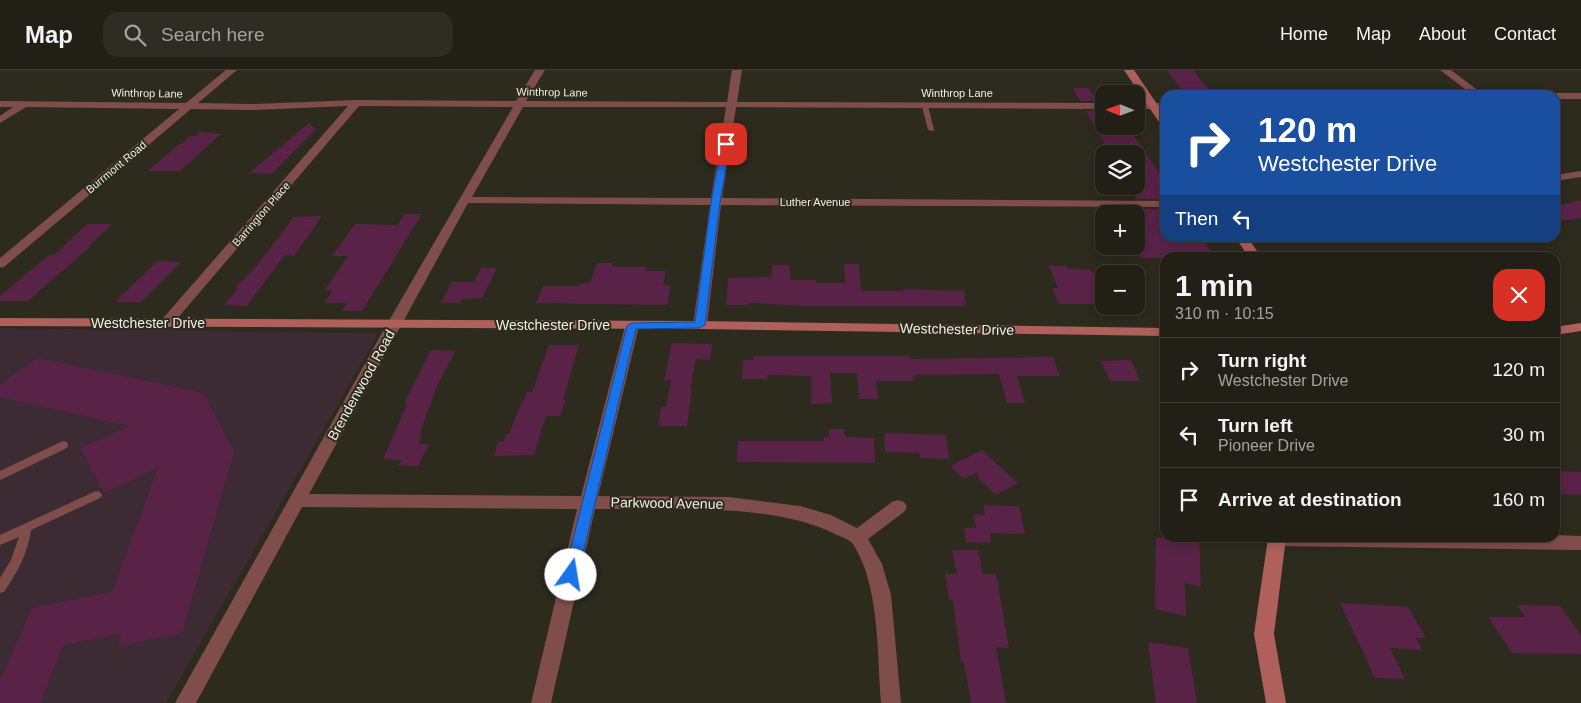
<!DOCTYPE html>
<html lang="en">
<head>
<meta charset="utf-8">
<style>
  :root { --surface:#222016; --page:#2e2d23; --text:#f1f3f6; --muted:#a2a3a1; --line:#3f3e35 }
  body { margin:0; font-family:Arial,sans-serif; background:var(--page); color:var(--text); height:100vh; display:flex; flex-direction:column; font-size:19px; white-space:nowrap }
  * { box-sizing:border-box; margin:0 }
  p { font-size:16px; color:var(--muted) }
  .icon { flex:none; width:28px; height:28px; fill:none; stroke:currentColor; stroke-width:2; stroke-linecap:round; stroke-linejoin:round }
  .map { position:relative; flex:1; overflow:hidden }
  .panel { position:absolute; left:1160px; top:182px; width:400px; height:290px; display:flex; flex-direction:column; background:var(--surface); border-radius:15px; box-shadow:0 2px 12px #0003,0 0 0 1px var(--line) }
  .panel>* { flex:none }
  .banner { position:absolute; left:1160px; top:20px; width:400px; height:152px; border-radius:15px; box-shadow:0 2px 12px #0003,0 0 0 1px var(--line); background:#1a4fa0; color:#fff; overflow:hidden }
  .needle { width:32px; rotate:271deg }
  .tools { position:absolute; left:1095px; top:15px; display:grid; gap:10px }
  .tools a { display:grid; place-items:center; width:50px; height:50px; border-radius:10px; background:var(--surface); box-shadow:0 2px 12px #0003,0 0 0 1px var(--line); font-size:25px }
  .pin { position:absolute; display:grid; place-items:center; width:42px; height:42px; color:#fff; margin:-21px; border-radius:10px; box-shadow:0 2px 8px #0006 }
  .me { position:absolute; width:55px; margin:-28px; rotate:13deg; stroke-linejoin:round; filter:drop-shadow(0 0 4px #0008) }
  .turn { display:flex; align-items:center; gap:18px; height:105px; padding:0 15px; font-size:22px }
  .turn .icon { width:65px; height:65px; stroke-width:2.5 }
  .turn b { display:block; font-size:35px; line-height:42px }
  .then { display:flex; align-items:center; height:48px; padding:0 15px; background:#0003; gap:10px; font-size:19px }
  .round { display:grid; place-items:center; flex:none; width:52px; height:52px; border-radius:15px; background:var(--page) }
  .head { display:flex; align-items:center; justify-content:space-between; height:85px; padding:0 15px }
  h1 { font-size:30px; font-weight:800; line-height:38px }
  ul { padding:0; list-style:none }
  li { display:flex; align-items:center; gap:15px; height:65px; padding:0 15px; border-top:1px solid var(--line) }
  li div { flex:1 }
  li b { display:block; font-size:19px }
  li em { font-style:normal }
  header { display:flex; align-items:center; gap:30px; box-sizing:border-box; height:70px; padding:0 25px; background:var(--surface); border-bottom:1px solid var(--line) }
  header strong { font-size:24px }
  nav { display:flex; gap:28px; margin-inline-start:auto; font-size:18px }
  .search { width:350px; height:45px; background:var(--page); display:flex; align-items:center; gap:12px; box-sizing:border-box; padding:0 18px; border-radius:15px; color:var(--muted); font-size:19px }
  .map>svg:first-child { display:block }
  .education { fill:#3d2b34 }
  .building { fill:#592347 }
  .lines { fill:none; stroke-linecap:round; stroke-linejoin:round }
  .path { stroke:#95938a; stroke-width:2; stroke-dasharray:2 2.5; stroke-linecap:butt }
  .lane { fill:#804e4a; fill-rule:evenodd }
  .street { fill:#804e4a; fill-rule:evenodd }
  .secondary { fill:#af605b; fill-rule:evenodd }
  .route { fill:#1a73e8; stroke:#114b97 }
  .labels { text-anchor:middle; stroke-width:4; stroke-linejoin:round; paint-order:stroke }
  .far-street-label { font-size:11px; fill:#f0efe7; stroke:#2d2a1e }
  .street-label { font-size:14px; fill:#f0efe7; stroke:#2d2a1e }
</style>
</head>
<body>
<header>
<strong>Map</strong>
<div class="search"><svg class="icon" aria-label="search" viewBox="0 0 24 24"><circle cx="10" cy="10" r="6"/><path d="M15 15l6 6"/></svg>Search here</div>
<nav><a>Home</a><a>Map</a><a>About</a><a>Contact</a></nav>
</header>
<div class="map">
<svg width="1581" height="633" viewBox="0 0 1581 633">
  <rect width="100%" height="100%" fill="#2d2a1e"/>
  <!-- education -->
  <path class="education" d="M 0,258 L 370,263 L 375,263 L 377,266 L 166,633 L 0,633 Z"/>
  <!-- building -->
  <path class="building" d="M 1167,0 L 1193,0 L 1211,23 L 1191,23 L 1189,20 L 1182,20 Z
    M 1073,18 L 1089,18 L 1097,31 L 1080,31 Z
    M 1086,41 L 1104,41 L 1104,58 L 1128,58 L 1165,111 L 1165,129 L 1136,129 L 1130,116 L 1136,116 L 1136,82 L 1116,82 L 1113,76 L 1106,76 Z
    M 309,53 L 316,59 L 272,104 L 249,103 Z
    M 199,62 L 221,64 L 180,101 L 148,101 L 179,74 L 182,74 L 190,66 L 196,66 Z
    M 1581,130 L 1581,148 L 1555,152 L 1555,136 Z
    M 1136,139 L 1165,139 L 1165,168 L 1202,168 L 1215,188 L 1141,188 L 1136,180 Z
    M 404,144 L 422,144 L 362,241 L 342,241 L 347,233 L 324,233 L 333,220 L 325,220 L 348,186 L 332,186 L 355,154 L 398,155 Z
    M 322,146 L 294,186 L 285,185 L 247,236 L 224,235 L 238,218 L 235,218 L 253,200 L 294,147 Z
    M 87,154 L 112,154 L 88,177 L 90,177 L 28,231 L 0,231 L 0,226 L 49,185 L 54,185 Z
    M 157,191 L 181,192 L 141,232 L 115,232 Z
    M 597,193 L 613,193 L 612,197 L 646,197 L 645,201 L 666,201 L 663,215 L 671,215 L 667,235 L 536,233 L 543,216 L 580,216 L 581,213 L 590,213 Z
    M 844,194 L 859,194 L 861,221 L 903,221 L 903,219 L 964,221 L 966,236 L 809,236 L 748,233 L 748,235 L 726,235 L 728,208 L 772,207 L 772,195 L 790,195 L 790,210 L 816,210 L 816,213 L 845,213 Z
    M 1049,196 L 1067,196 L 1068,199 L 1092,200 L 1099,218 L 1104,218 L 1104,234 L 1059,234 L 1052,218 L 1058,218 Z
    M 481,198 L 497,198 L 482,228 L 462,229 L 460,233 L 441,233 L 452,212 L 474,212 Z
    M 672,273 L 712,274 L 710,290 L 696,289 L 690,319 L 692,319 L 687,356 L 658,356 L 661,337 L 666,337 L 671,310 L 664,310 Z
    M 549,275 L 579,275 L 563,330 L 566,330 L 560,346 L 546,346 L 534,385 L 494,386 L 498,371 L 504,371 L 506,364 L 509,364 L 523,329 L 525,330 L 527,322 L 532,322 Z
    M 431,280 L 455,281 L 438,314 L 419,365 L 422,365 L 418,374 L 429,374 L 418,396 L 398,395 L 402,390 L 383,389 L 407,334 L 404,334 Z
    M 754,286 L 910,286 L 910,289 L 1053,287 L 1060,306 L 1017,306 L 1025,333 L 1007,333 L 999,304 L 913,305 L 914,311 L 876,311 L 878,329 L 859,329 L 857,303 L 830,303 L 832,333 L 811,334 L 811,306 L 767,305 L 767,309 L 742,309 L 743,290 L 754,290 Z
    M 38,288 L 203,323 L 234,381 L 182,563 L 118,576 L 122,563 L 63,575 L 40,633 L 0,633 L 0,610 L 32,538 L 112,522 L 158,398 L 104,423 L 81,378 L 129,356 L 0,327 L 0,315 Z
    M 1131,290 L 1140,311 L 1110,311 L 1101,291 Z
    M 829,359 L 844,359 L 845,367 L 874,368 L 875,393 L 737,392 L 738,371 L 824,371 L 824,367 L 829,367 Z
    M 885,363 L 946,365 L 949,389 L 920,388 L 919,383 L 885,382 Z
    M 982,380 L 1018,413 L 996,425 L 978,408 L 977,402 L 964,409 L 950,396 Z
    M 1555,401 L 1581,402 L 1581,425 L 1555,424 Z
    M 984,435 L 1019,436 L 1025,464 L 990,463 L 991,473 L 966,472 L 964,458 L 976,458 L 974,444 L 985,445 Z
    M 1156,468 L 1199,468 L 1201,517 L 1185,513 L 1186,546 L 1155,539 Z
    M 952,480 L 978,480 L 983,504 L 996,504 L 1009,578 L 996,577 L 1006,633 L 971,633 L 964,592 L 961,592 L 953,530 L 949,530 L 945,504 L 957,504 Z
    M 1340,533 L 1408,537 L 1426,568 L 1416,568 L 1422,580 L 1390,578 L 1405,609 L 1375,608 Z
    M 1517,535 L 1560,536 L 1581,565 L 1581,584 L 1512,583 L 1488,547 L 1525,547 Z
    M 1148,572 L 1188,578 L 1197,633 L 1156,633 Z"/>
  <g class="lines">
    <!-- path -->
    <path class="path" d="M 1490,23 L 1544,22
      M 1432,25 L 1456,23"/>
    <!-- lane -->
    <path class="lane" d="M 925,34 L 928,36 L 934,60 L 933,61 L 928,60 L 922,36 Z
      M 63,371 L 67,372 L 68,375 L 67,378 L 0,410 L 0,401 Z
      M 96,421 L 100,422 L 102,425 L 100,428 L 31,460 C 28,483 17,503 4,522 L 0,523 L 0,508 L 11,490 L 19,467 L 0,475 L 0,465 Z"/>
    <!-- street -->
    <path class="street" d="M 226,0 L 237,0 L 198,33 L 252,34 L 356,30 L 516,31 L 535,0 L 545,0 L 526,31 L 727,32 L 732,0 L 742,0 L 737,32 L 1104,33 L 1104,39 L 736,37 L 722,128 L 1165,131 L 1165,137 L 721,135 L 707,255 L 705,258 L 695,258 L 693,255 L 710,135 L 468,133 L 309,424 L 581,426 L 625,256 L 627,253 L 637,253 L 639,256 L 598,426 L 729,427 L 800,436 L 831,445 L 857,458 L 892,432 L 898,430 L 904,432 L 907,437 L 904,442 L 868,469 L 882,494 L 891,525 L 901,633 L 881,633 C 877,584 880,516 853,474 C 850,470 842,467 837,465 C 775,432 666,440 595,439 L 551,633 L 531,633 L 577,439 L 302,437 L 196,633 L 175,633 L 387,254 L 513,37 L 359,36 L 170,257 L 160,257 L 158,254 L 348,36 L 252,40 L 191,39 L 4,197 L 0,198 L 0,188 L 179,39 L 26,37 L 0,53 L 0,46 L 13,37 L 0,37 L 0,31 L 186,33 ZM 523,37 L 726,37 L 711,128 L 472,127 Z
      M 1440,0 L 1451,0 L 1484,25 L 1473,25 Z
      M 1555,23 L 1581,23 L 1581,29 L 1555,29 L 1555,25 L 1551,25 Z
      M 1136,33 L 1165,33 L 1165,39 L 1136,39 Z
      M 1581,101 L 1581,107 L 1555,111 L 1555,105 Z
      M 1555,465 L 1581,466 L 1581,480 L 1276,476 L 1270,474 L 1267,469 L 1555,468 Z"/>
    <!-- secondary -->
    <path class="secondary" d="M 1124,0 L 1134,0 L 1165,46 L 1165,56 L 1161,55 Z
      M 1236,168 L 1248,168 L 1262,188 L 1249,188 Z
      M 0,248 L 700,251 L 1165,258 L 1165,266 L 700,259 L 0,256 Z
      M 1581,253 L 1581,261 L 1555,265 L 1555,257 Z
      M 1268,468 L 1286,468 L 1274,564 L 1286,633 L 1266,633 L 1254,564 Z"/>
  </g>
  <!-- route -->
  <path class="route" d="M 726,72 L 730,74 L 720,132 L 705,255 L 700,258 L 636,259 L 578,505 L 576,509 L 571,510 L 566,509 L 564,505 L 627,256 L 632,253 L 695,252 L 711,132 L 722,74 Z"/>
  <g class="labels">
    <!-- far-street labels -->
    <g class="far-street-label">
      <text transform="translate(552 22) rotate(1)" y="4">Winthrop Lane</text>
      <text transform="translate(147 23) rotate(1)" y="4">Winthrop Lane</text>
      <text x="957" y="27">Winthrop Lane</text>
      <text transform="translate(116 97) rotate(-40)" y="4">Burrmont Road</text>
      <text x="815" y="136">Luther Avenue</text>
      <text transform="translate(261 144) rotate(-49)" y="4">Barrington Place</text>
    </g>
    <!-- street labels -->
    <g class="street-label">
      <text x="148" y="258">Westchester Drive</text>
      <text x="553" y="260">Westchester Drive</text>
      <text transform="translate(957 259) rotate(1)" y="5">Westchester Drive</text>
      <text transform="translate(361 315) rotate(-61)" y="5">Brendenwood Road</text>
      <text transform="translate(667 433) rotate(1)" y="5">Parkwood Avenue</text>
    </g>
  </g>
</svg>
<div class="tools">
<a><svg class="needle" viewBox="-14 -14 28 28"><path d="M0-13l5 13h-10z" fill="#e53935"/><path d="M0 13l5-13h-10z" fill="#a2a3a1"/></svg></a>
<a><svg class="icon" aria-label="layers" viewBox="0 0 24 24"><path d="M12 4l9 5-9 5-9-5zM3 14l9 5 9-5"/></svg></a>
<a>+</a>
<a>−</a>
</div>
<div class="pin" style="left:726px;top:74px;background:#d93025"><svg class="icon" aria-label="arrive" viewBox="0 0 24 24"><path d="M6 21V4h12l-3 4 3 4H6"/></svg></div>
<svg class="me" style="left:571px;top:505px" viewBox="-20 -20 40 40"><circle r="19" fill="#fff"/><path d="M0-13L10 11 0 6-10 11z" fill="#1a73e8"/></svg>
<div class="banner">
<div class="turn"><svg class="icon" aria-label="right" viewBox="0 0 24 24"><path d="M7 20v-9h11M14 6l5 5-5 5"/></svg><div><b>120 m</b>Westchester Drive</div></div>
<div class="then">Then<svg class="icon" aria-label="left" viewBox="0 0 24 24"><path d="M17 20v-9H6M10 6l-5 5 5 5"/></svg></div>
</div>
<section class="panel">
<div class="head"><div><h1>1 min</h1><p>310 m · 10:15</p></div><a class="round" style="background:#d93025;color:#fff"><svg class="icon" aria-label="close" viewBox="0 0 24 24"><path d="M6 6l12 12M18 6L6 18"/></svg></a></div>
<ul>
<li><svg class="icon" aria-label="right" viewBox="0 0 24 24"><path d="M7 20v-9h11M14 6l5 5-5 5"/></svg><div><b>Turn right</b><p>Westchester Drive</p></div><em>120 m</em></li>
<li><svg class="icon" aria-label="left" viewBox="0 0 24 24"><path d="M17 20v-9H6M10 6l-5 5 5 5"/></svg><div><b>Turn left</b><p>Pioneer Drive</p></div><em>30 m</em></li>
<li><svg class="icon" aria-label="arrive" viewBox="0 0 24 24"><path d="M6 21V4h12l-3 4 3 4H6"/></svg><div><b>Arrive at destination</b></div><em>160 m</em></li>
</ul>
</section>
</div>
</body>
</html>
